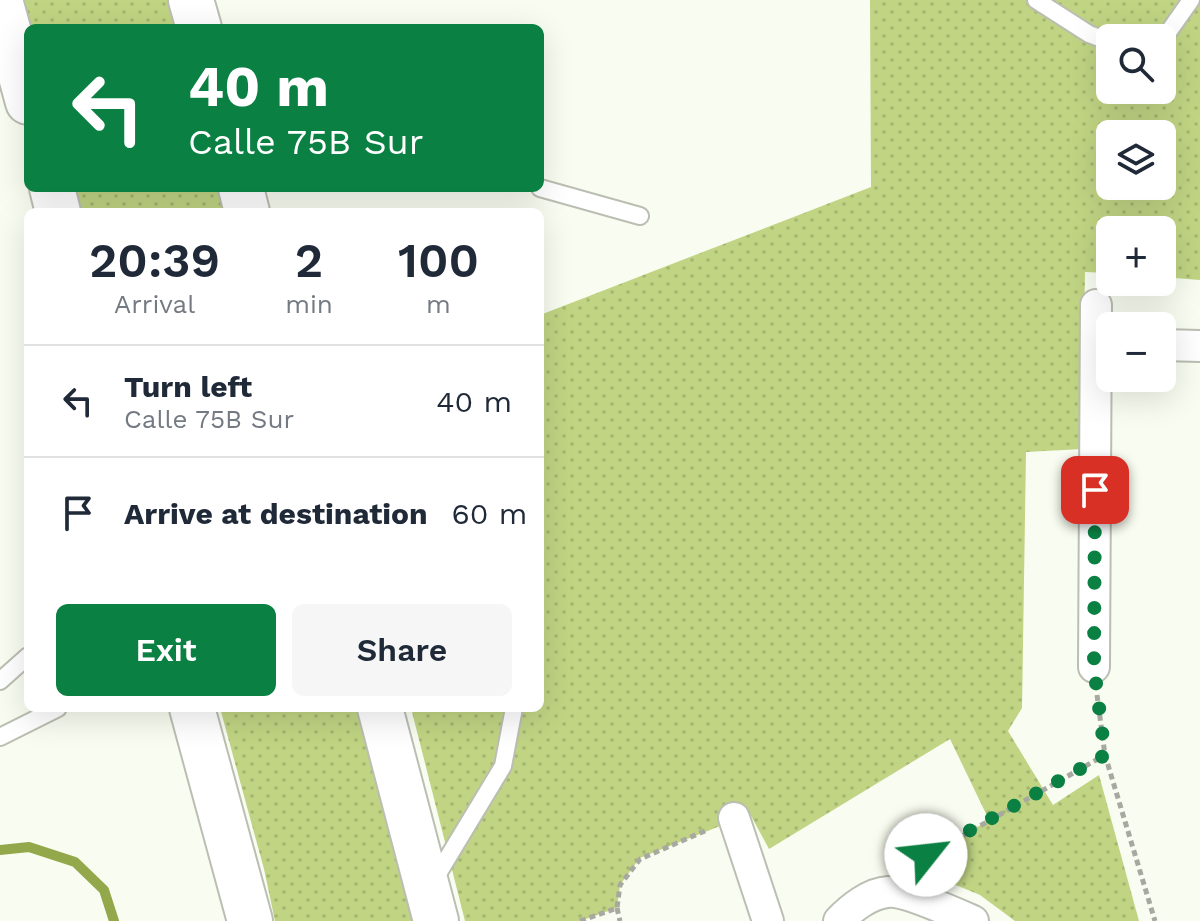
<!DOCTYPE html>
<html lang="en">
<head>
<meta charset="utf-8">
<style>
  :root { --surface:#fff; --page:#f6f6f7; --text:#1f2937; --muted:#747a83; --line:#e0e1e3; --accent:#0b8043 }
  body { margin:0; font-family:"Work Sans",sans-serif; background:var(--page); color:var(--text); height:100vh; display:flex; flex-direction:column; font-size:30px; white-space:nowrap }
  * { box-sizing:border-box; margin:0 }
  p { font-size:26px; color:var(--muted) }
  .icon { flex:none; width:44px; height:44px; fill:none; stroke:currentColor; stroke-width:2; stroke-linecap:round; stroke-linejoin:round }
  .map { position:relative; flex:1; overflow:hidden }
  .side { position:absolute; left:24px; top:208px; width:520px; height:504px; display:flex; flex-direction:column; background:var(--surface); border-radius:12px; box-shadow:0 8px 32px #0002 }
  .side>* { flex:none }
  .banner { position:absolute; left:24px; top:24px; width:520px; height:168px; border-radius:12px; box-shadow:0 8px 32px #0002; background:#0b8043; color:#fff; overflow:hidden }
  .buttons { position:absolute; left:1096px; top:24px; display:grid; gap:16px }
  .buttons a { display:grid; place-items:center; width:80px; height:80px; border-radius:12px; background:var(--surface); box-shadow:0 8px 32px #0002; font-size:40px }
  .pin { position:absolute; display:grid; place-items:center; width:68px; height:68px; color:#fff; margin:-34px; border-radius:16px; box-shadow:0 4px 12px #0006 }
  .me { position:absolute; width:88px; margin:-44px; rotate:61deg; stroke-linejoin:round; filter:drop-shadow(0 0 6px #0008) }
  .turn { display:flex; align-items:center; gap:28px; height:168px; padding:0 32px; font-size:36px }
  .turn .icon { width:104px; height:104px; stroke-width:2.5 }
  .turn b { display:block; font-size:56px; line-height:68px }
  .eta { display:flex; justify-content:space-evenly; align-items:center; height:136px; text-align:center }
  .eta b { font-size:48px; font-weight:600; line-height:56px }
  .cta { display:flex; gap:16px; margin-top:auto; padding:16px 32px }
  .cta a { flex:1; height:92px; border-radius:12px; background:var(--accent); color:#fff; font-size:32px; font-weight:600; line-height:92px; text-align:center }
  .cta a+a { background:var(--page); color:var(--text) }
  ul { padding:0; list-style:none }
  li { display:flex; align-items:center; gap:24px; height:112px; padding:0 32px; border-top:2px solid var(--line) }
  li div { flex:1 }
  li b { display:block; font-size:30px }
  li em { font-style:normal }
  .map>svg:first-child { display:block }
  .grass { fill:url(#grass-dots); fill-rule:evenodd }
  .lines { fill:none; stroke-linecap:round; stroke-linejoin:round }
  .stream { stroke:#93a84a; stroke-width:10 }
  .service-casing { stroke:#bbbeb2; stroke-width:20 }
  .minor-casing { stroke:#bbbeb2; stroke-width:34 }
  .trunk-casing { stroke:#bbbeb2; stroke-width:48 }
  .path { stroke:#a7a9a0; stroke-width:5; stroke-dasharray:6 4; stroke-linecap:butt }
  .service { stroke:#fff; stroke-width:16 }
  .minor { stroke:#fff; stroke-width:30 }
  .trunk { stroke:#fff; stroke-width:44 }
  .route { stroke:#0b8043; stroke-width:14; stroke-dasharray:0 25.2 }
</style>
</head>
<body>
<div class="map">
<svg width="1200" height="921" viewBox="0 0 1200 921">
  <defs>
    <pattern id="grass-dots" width="8" height="8" patternUnits="userSpaceOnUse" patternTransform="scale(2)"><rect width="8" height="8" fill="#c0d483"/><path d="M2 2h.1M6 6h.1" fill="none" stroke="#a5b671" stroke-width="1.8" stroke-linecap="round"/></pattern>
  </defs>
  <rect width="100%" height="100%" fill="#f9fcf0"/>
  <!-- grass -->
  <path class="grass" d="M 21,0 L 173,0 L 180,28 L 29,28 Z
    M 870,0 L 1200,0 L 1200,280 L 1162,277 L 1162,230 L 1110,230 L 1110,273 L 1085,272 L 1082,449 L 1026,452 L 1022,708 L 1008,731 L 1053,805 L 1099,775 L 1139,921 L 1015,921 L 980,895 L 929,874 L 906,869 L 989,820 L 950,739 L 769,849 L 750,814 L 640,858 L 620,885 L 617,908 L 580,921 L 465,921 L 411,708 L 540,708 L 540,315 L 871,187 ZM 1110,38 L 1162,38 L 1162,90 L 1110,90 ZM 1110,134 L 1162,134 L 1162,186 L 1110,186 Z
    M 73,188 L 223,188 L 229,212 L 79,212 Z
    M 220,708 L 362,708 L 419,921 L 275,921 L 264,869 Z"/>
  <g class="lines">
    <!-- stream -->
    <path class="stream" d="M 0,850 L 29,847 L 75,862 L 104,890 L 114,921"/>
    <defs>
      <path id="service" d="M 1036,0 L 1089,34 L 1110,42
        M 1162,41 L 1191,0
        M 540,188 L 640,216
        M 0,681 L 28,656
        M 0,737 L 58,708
        M 433,882 L 503,766 L 514,708"/>
      <path id="minor" d="M 1162,345 L 1200,346
        M 1094,667 L 1096,305
        M 734,818 L 768,921
        M 839,921 C 850,909 870,893 888,892 C 903,890 957,914 973,921"/>
      <path id="trunk" d="M 0,0 L 28,102
        M 191,0 L 199,28
        M 52,188 L 58,212
        M 241,188 L 247,212
        M 192,708 L 250,921
        M 380,708 L 436,921"/>
    </defs>
    <!-- service casing -->
    <use href="#service" class="service-casing"/>
    <!-- minor casing -->
    <use href="#minor" class="minor-casing"/>
    <!-- trunk casing -->
    <use href="#trunk" class="trunk-casing"/>
    <!-- path -->
    <path class="path" d="M 1097,695 L 1105,755 L 1155,921
      M 911,865 L 1105,755
      M 617,908 L 620,921
      M 580,921 L 617,908 L 620,885 L 640,859 L 707,830"/>
    <!-- service -->
    <use href="#service" class="service"/>
    <!-- minor -->
    <use href="#minor" class="minor"/>
    <!-- trunk -->
    <use href="#trunk" class="trunk"/>
  </g>
  <g class="lines">
    <!-- route -->
    <path class="route" d="M 926,855 L 1105,755 L 1094,667 L 1095,490"/>
  </g>
</svg>
<div class="buttons">
<a><svg class="icon" aria-label="search" viewBox="0 0 24 24"><circle cx="10" cy="10" r="6"/><path d="M15 15l6 6"/></svg></a>
<a><svg class="icon" aria-label="layers" viewBox="0 0 24 24"><path d="M12 4l9 5-9 5-9-5zM3 14l9 5 9-5"/></svg></a>
<a>+</a>
<a>−</a>
</div>
<div class="pin" style="left:1095px;top:490px;background:#d93025"><svg class="icon" aria-label="arrive" viewBox="0 0 24 24"><path d="M6 21V4h12l-3 4 3 4H6"/></svg></div>
<svg class="me" style="left:926px;top:855px" viewBox="-20 -20 40 40"><circle r="19" fill="#fff"/><path d="M0-13L10 11 0 6-10 11z" fill="#0b8043"/></svg>
<div class="banner">
<div class="turn"><svg class="icon" aria-label="left" viewBox="0 0 24 24"><path d="M17 20v-9H6M10 6l-5 5 5 5"/></svg><div><b>40 m</b>Calle 75B Sur</div></div>
</div>
<section class="side">
<div class="eta">
<div><b>20:39</b><p>Arrival</p></div>
<div><b>2</b><p>min</p></div>
<div><b>100</b><p>m</p></div>
</div>
<ul>
<li><svg class="icon" aria-label="left" viewBox="0 0 24 24"><path d="M17 20v-9H6M10 6l-5 5 5 5"/></svg><div><b>Turn left</b><p>Calle 75B Sur</p></div><em>40 m</em></li>
<li><svg class="icon" aria-label="arrive" viewBox="0 0 24 24"><path d="M6 21V4h12l-3 4 3 4H6"/></svg><div><b>Arrive at destination</b></div><em>60 m</em></li>
</ul>
<div class="cta"><a>Exit</a><a>Share</a></div>
</section>
</div>
</body>
</html>
